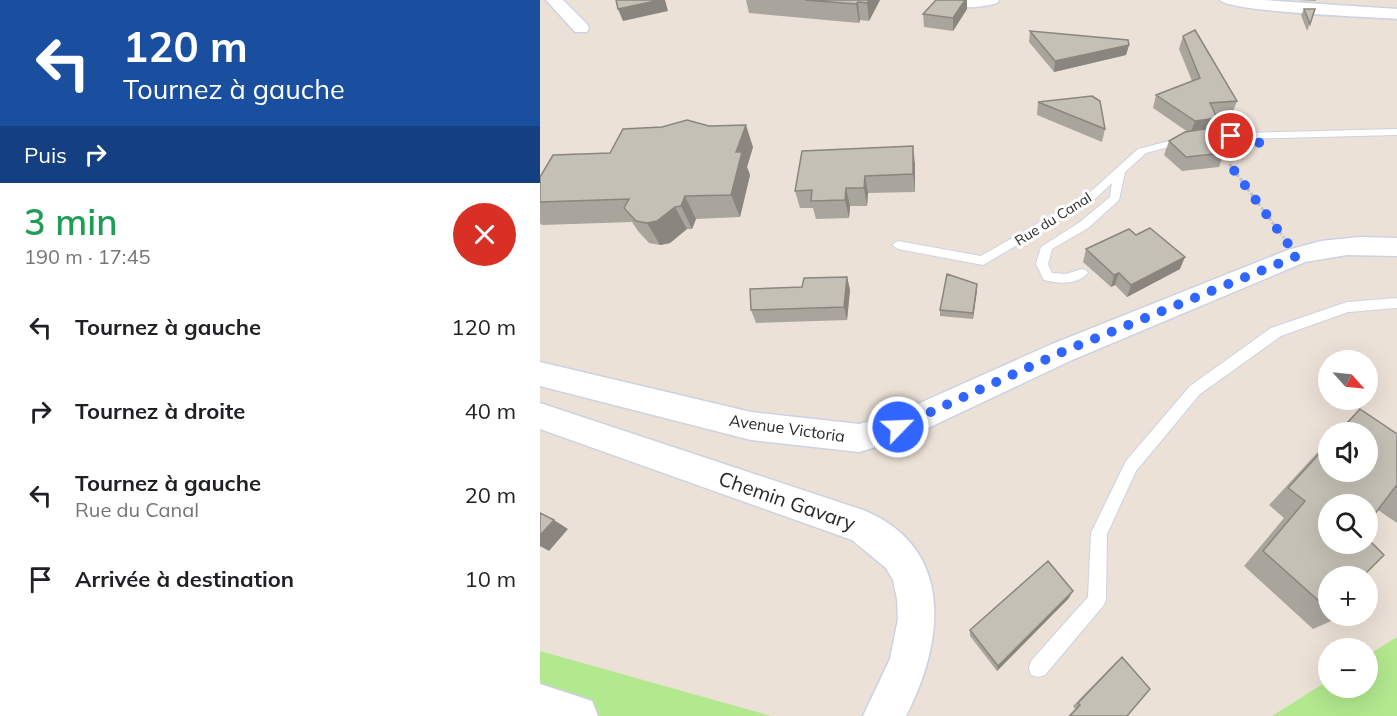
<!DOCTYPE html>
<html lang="fr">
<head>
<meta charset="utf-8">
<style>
  :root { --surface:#fff; --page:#f6f6f6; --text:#202124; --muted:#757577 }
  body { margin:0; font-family:Mulish,sans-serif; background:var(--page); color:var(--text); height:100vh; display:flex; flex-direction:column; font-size:22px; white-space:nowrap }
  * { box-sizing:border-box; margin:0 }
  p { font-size:20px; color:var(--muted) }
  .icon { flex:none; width:33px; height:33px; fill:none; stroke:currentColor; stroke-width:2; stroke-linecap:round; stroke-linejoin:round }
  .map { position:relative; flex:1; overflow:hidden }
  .panel { display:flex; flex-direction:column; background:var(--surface); width:540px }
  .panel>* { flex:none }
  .banner { background:#1a4fa0; color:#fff; overflow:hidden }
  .needle { width:39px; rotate:117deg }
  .fabs { position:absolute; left:778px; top:350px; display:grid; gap:12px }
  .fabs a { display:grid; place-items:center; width:60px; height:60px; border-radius:50%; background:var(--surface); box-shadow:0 6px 24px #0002; font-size:30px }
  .pin { position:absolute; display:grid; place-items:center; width:51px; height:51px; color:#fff; margin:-26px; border:3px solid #fff; border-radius:50%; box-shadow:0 2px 6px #0007 }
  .me { position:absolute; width:66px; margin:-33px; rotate:66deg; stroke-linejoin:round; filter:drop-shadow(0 0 4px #0008) }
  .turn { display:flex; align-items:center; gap:21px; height:126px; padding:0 24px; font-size:27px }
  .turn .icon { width:78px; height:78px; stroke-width:2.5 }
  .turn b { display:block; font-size:42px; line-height:51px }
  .then { display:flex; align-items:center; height:57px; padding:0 24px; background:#0003; gap:12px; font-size:22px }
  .round { display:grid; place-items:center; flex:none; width:63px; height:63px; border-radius:32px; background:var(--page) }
  .overview { display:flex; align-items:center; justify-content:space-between; height:102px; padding:0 24px }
  h1 { font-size:36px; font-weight:600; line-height:45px; color:#1e9e55 }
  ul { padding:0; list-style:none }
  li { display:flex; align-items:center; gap:18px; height:84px; padding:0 24px }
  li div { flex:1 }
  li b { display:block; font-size:22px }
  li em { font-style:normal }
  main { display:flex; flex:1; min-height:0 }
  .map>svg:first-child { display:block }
  .green { fill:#b2e88e }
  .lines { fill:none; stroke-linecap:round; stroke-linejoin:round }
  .lane-casing { stroke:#ccd2e2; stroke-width:2 }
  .street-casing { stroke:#ccd2e2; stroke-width:3 }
  .path { stroke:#c3c3c3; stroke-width:3; stroke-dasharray:4 2; stroke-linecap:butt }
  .lane { fill:#fff; fill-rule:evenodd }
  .street { fill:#fff; fill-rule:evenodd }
  .wall { fill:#a9a59d }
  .shaded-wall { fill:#8a867f }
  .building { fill:#c5c0b6; stroke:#8a867f; stroke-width:1.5 }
  .route { stroke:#3065ff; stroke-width:10; stroke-dasharray:0 18 }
  .labels { text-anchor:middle; stroke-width:6; stroke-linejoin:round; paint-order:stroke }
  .far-street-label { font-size:14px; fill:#272727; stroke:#fff }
  .street-label { font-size:16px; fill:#272727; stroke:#fff }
  .near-street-label { font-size:20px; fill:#272727; stroke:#fff }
</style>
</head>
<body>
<main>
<section class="panel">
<div class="banner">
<div class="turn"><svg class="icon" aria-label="left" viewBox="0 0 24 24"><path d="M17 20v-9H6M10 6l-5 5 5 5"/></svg><div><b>120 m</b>Tournez à gauche</div></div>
<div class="then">Puis<svg class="icon" aria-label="right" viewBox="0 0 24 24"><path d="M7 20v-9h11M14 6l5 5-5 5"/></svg></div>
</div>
<div class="overview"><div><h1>3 min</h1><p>190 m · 17:45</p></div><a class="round" style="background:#d93025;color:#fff"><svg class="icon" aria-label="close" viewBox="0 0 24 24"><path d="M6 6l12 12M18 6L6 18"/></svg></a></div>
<ul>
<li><svg class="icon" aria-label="left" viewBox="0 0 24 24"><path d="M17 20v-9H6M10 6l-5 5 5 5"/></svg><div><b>Tournez à gauche</b></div><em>120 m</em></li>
<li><svg class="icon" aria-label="right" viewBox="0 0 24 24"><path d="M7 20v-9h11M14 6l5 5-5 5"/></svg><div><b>Tournez à droite</b></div><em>40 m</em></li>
<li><svg class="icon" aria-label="left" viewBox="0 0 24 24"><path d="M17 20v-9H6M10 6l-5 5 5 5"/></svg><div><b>Tournez à gauche</b><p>Rue du Canal</p></div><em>20 m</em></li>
<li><svg class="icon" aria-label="arrive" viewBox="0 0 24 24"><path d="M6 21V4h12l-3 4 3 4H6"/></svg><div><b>Arrivée à destination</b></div><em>10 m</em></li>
</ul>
</section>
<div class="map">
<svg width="857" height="716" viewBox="0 0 857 716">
  <rect width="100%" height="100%" fill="#ece1d7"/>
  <!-- green -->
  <path class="green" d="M 857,637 L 857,716 L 732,716 L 789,680 L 789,687 L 828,687 L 828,655 Z
    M 0,651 L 231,716 L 0,716 Z"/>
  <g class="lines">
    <defs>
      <path id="lane" d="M 857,129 L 857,135 L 664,140 L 659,137 L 664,134 Z
        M 645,137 L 648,138 L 648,142 L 606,153 L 585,172 L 579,200 L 548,228 L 512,249 L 508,264 L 512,273 L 526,274 L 542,269 L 546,270 L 548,273 C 537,285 519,284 504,280 L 496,264 L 501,247 L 540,222 L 570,197 L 572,183 L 555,199 L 443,265 L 358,249 L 352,245 L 358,241 L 441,256 L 547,195 L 598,149 Z
        M 857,298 L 857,308 L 808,312 L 741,336 L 660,394 L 596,471 L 567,534 L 566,600 L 563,606 L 505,675 L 498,677 L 491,675 L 489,668 L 491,661 L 548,597 L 551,533 L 586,461 L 650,386 L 731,328 L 807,302 Z"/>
      <path id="street" d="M 6,0 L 23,0 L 47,24 L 49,28 L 47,32 L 35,32 Z
        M 409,0 L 459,0 L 457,3 C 444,7 419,11 409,0 Z
        M 680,0 L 723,0 L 857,9 L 857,19 C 832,17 690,12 680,0 Z
        M 819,237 L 857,238 L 857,256 L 807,255 L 765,262 L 532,360 L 369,437 L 319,452 L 211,440 L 0,386 L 0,362 L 211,412 L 319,424 L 353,415 L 512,344 L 748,250 L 781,241 Z
        M 0,403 L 323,510 C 416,548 404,642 366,716 L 323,716 L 350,659 L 358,619 L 357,599 L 353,580 L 346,568 L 312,540 L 0,429 Z
        M 0,684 L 52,701 L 58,716 L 0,716 Z"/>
    </defs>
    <!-- lane casing -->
    <use href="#lane" class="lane-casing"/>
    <!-- street casing -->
    <use href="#street" class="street-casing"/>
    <!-- path -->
    <path class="path" d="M 693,152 L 690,165 L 744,238"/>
    <!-- lane -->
    <use href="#lane" class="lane"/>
    <!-- street -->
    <use href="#street" class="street"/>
  </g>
  <!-- wall -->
  <path class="wall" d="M 206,0 L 340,0 L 329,21 L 320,20 L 319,23 L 209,13 Z
    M 757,0 L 776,0 L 776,1 Z
    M 427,9 L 413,31 L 384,27 L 383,14 Z
    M 764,9 L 770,24 L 767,31 L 761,15 Z
    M 490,31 L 589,45 L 586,55 L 514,72 L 489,42 Z
    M 643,36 L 697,101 L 692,114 L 676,115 L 672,131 L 667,131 L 687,151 L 685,158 L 683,156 L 679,167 L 642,171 L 624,155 L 629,141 L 648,132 L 613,108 L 616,95 L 652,81 L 639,49 Z
    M 498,102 L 565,129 L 562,142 L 497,115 Z
    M 213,147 L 207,167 L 210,175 L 200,217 L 156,219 L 152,229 L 147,229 L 130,243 L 120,245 L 109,243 L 98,231 L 92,222 L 2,225 L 0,223 L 0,177 L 70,153 Z
    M 375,164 L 375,192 L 328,193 L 327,206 L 310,206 L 309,218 L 276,219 L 273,208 L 260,208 L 255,191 Z
    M 596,235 L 640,269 L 587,297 L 575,285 L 571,287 L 543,262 L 546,249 Z
    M 307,277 L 310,290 L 307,320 L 216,323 L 211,310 Z
    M 437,284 L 433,319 L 400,316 L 400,310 Z
    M 820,409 L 857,434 L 857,523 L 838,510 L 789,576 L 789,615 L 800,615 L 798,618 L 773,629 L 704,566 L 744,518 L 729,505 L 789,440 L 789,471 L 828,432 L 796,432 Z
    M 529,598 L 457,671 L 430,636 L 430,630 Z
    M 582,657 L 587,716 L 528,716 L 535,709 L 533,706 L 576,662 Z"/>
  <!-- shaded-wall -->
  <path class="shaded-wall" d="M 120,0 L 125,0 L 128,11 L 83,21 L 78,9 Z
    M 329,0 L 340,0 L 329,21 L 327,3 Z
    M 425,0 L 427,0 L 427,9 L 413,31 L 413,18 Z
    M 318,2 L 320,20 L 319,23 L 316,4 Z
    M 589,45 L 586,55 L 514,72 L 515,61 Z
    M 677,118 L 672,131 L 650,134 L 655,121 Z
    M 206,125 L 213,147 L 207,167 L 210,175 L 200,217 L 191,195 L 196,152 Z
    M 373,146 L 375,164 L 375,192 L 373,174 Z
    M 325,176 L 328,193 L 327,206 L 324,188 Z
    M 306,188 L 310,206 L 309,218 L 305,200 Z
    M 145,196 L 156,219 L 152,229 L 141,206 Z
    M 135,207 L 147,229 L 130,243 L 120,245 L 107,223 Z
    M 645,257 L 640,269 L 587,297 L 591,285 Z
    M 579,273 L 575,285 L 571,287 L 574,275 Z
    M 307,277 L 310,290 L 307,320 L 304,307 Z
    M 437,284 L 437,291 L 433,319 L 433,313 Z
    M 14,520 L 28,529 L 9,551 L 0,546 L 0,535 Z
    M 533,591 L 529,598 L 457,671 L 458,666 Z"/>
  <!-- building -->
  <path class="building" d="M 76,0 L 120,0 L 78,9 Z
    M 265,0 L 329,0 L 327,3 L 318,2 L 316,4 Z
    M 396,0 L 425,0 L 413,18 L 383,14 Z
    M 764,9 L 775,9 L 770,24 Z
    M 655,30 L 697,101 L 670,103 L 677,118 L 655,121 L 616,95 L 660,78 L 643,36 Z
    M 490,31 L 588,40 L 589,45 L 515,61 Z
    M 552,96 L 560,101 L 565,129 L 498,102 Z
    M 147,120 L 169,126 L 206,125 L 196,152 L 202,152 L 191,195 L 145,196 L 141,206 L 135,207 L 117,221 L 107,223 L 96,221 L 84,208 L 89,199 L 0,202 L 0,177 L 13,155 L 70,153 L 83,129 L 122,127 Z
    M 665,129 L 684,153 L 646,157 L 629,141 L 645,132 Z
    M 680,134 L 687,151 L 676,143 L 669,135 Z
    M 373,146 L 373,174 L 325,176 L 324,188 L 306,188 L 305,200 L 271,201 L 272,190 L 255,191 L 262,151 Z
    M 610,228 L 645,257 L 591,285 L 579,273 L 574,275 L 546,249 L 589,229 L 596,235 Z
    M 407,274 L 437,284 L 433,313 L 400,310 Z
    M 307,277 L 304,307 L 211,310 L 210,289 L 262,287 L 264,278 Z
    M 820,409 L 857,434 L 857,487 L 856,486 L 828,523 L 828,504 L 789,504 L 789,543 L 828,543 L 828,539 L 844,555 L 823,576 L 789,576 L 789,610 L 723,551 L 765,501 L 748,488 L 789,443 L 789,471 L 828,471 L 828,432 L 799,432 Z
    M 0,513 L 14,520 L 0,535 Z
    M 508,561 L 533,591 L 458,666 L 430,630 Z
    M 582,657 L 610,689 L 587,716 L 530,716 L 540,705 L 538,703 Z"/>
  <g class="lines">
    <!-- route -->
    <path class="route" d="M 358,427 L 522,352 L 757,256 L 690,165 L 694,149 L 721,145 L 713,135 L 691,136"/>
  </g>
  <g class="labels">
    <!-- far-street labels -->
    <g class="far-street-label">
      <text transform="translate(513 219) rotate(-32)" y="5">Rue du Canal</text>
    </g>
    <!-- street labels -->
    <g class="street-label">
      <text transform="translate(247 428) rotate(8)" y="6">Avenue Victoria</text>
    </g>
    <!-- near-street labels -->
    <g class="near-street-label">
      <text transform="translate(247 501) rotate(19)" y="7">Chemin Gavary</text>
    </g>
  </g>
</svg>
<div class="fabs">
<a><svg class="needle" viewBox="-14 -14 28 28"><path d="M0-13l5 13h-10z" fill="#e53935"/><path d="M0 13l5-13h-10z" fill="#757577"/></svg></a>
<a><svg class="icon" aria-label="sound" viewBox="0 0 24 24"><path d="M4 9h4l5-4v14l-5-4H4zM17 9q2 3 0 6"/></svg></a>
<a><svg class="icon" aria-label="search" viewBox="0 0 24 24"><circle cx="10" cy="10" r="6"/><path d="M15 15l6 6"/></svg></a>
<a>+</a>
<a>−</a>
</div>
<div class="pin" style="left:691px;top:136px;background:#d93025"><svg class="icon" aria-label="arrive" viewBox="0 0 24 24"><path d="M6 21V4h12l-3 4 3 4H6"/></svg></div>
<svg class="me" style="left:358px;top:427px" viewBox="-20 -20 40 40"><circle r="17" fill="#3065ff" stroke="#fff" stroke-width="3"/><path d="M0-11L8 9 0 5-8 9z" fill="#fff"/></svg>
</div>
</main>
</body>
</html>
